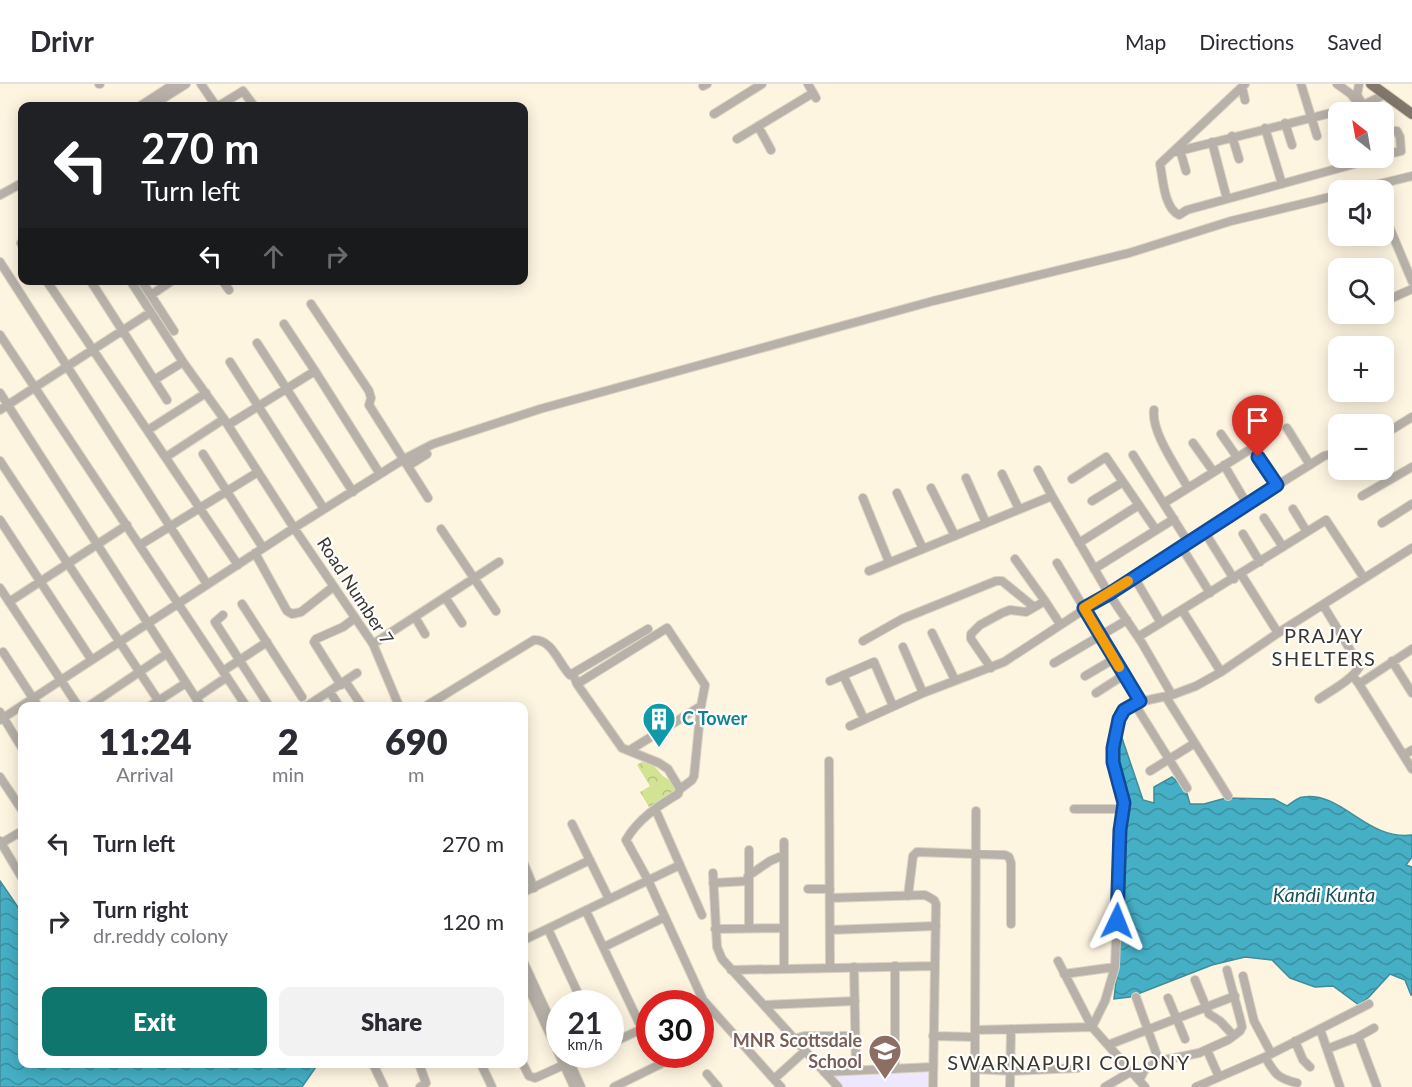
<!DOCTYPE html>
<html lang="en">
<head>
<meta charset="utf-8">
<style>
  :root { --surface:#fff; --page:#f2f2f3; --text:#2b2b33; --muted:#7c7c81; --line:#e1e1e2; --accent:#0f766e }
  body { margin:0; font-family:Lato,sans-serif; background:var(--page); color:var(--text); height:100vh; display:flex; flex-direction:column; font-size:22px; white-space:nowrap }
  * { box-sizing:border-box; margin:0 }
  p { font-size:20px; color:var(--muted) }
  .icon { flex:none; width:33px; height:33px; fill:none; stroke:currentColor; stroke-width:2; stroke-linecap:round; stroke-linejoin:round }
  .map { position:relative; flex:1; overflow:hidden }
  .sheet { position:absolute; left:18px; top:618px; width:510px; height:366px; display:flex; flex-direction:column; background:var(--surface); border-radius:12px; box-shadow:0 3px 15px #0003 }
  .sheet>* { flex:none }
  .guide { position:absolute; left:18px; top:18px; width:510px; height:183px; border-radius:12px; box-shadow:0 3px 15px #0003; background:#202124; color:#fff; overflow:hidden }
  .needle { width:39px; rotate:329deg }
  .buttons { position:absolute; left:1328px; top:18px; display:grid; gap:12px }
  .buttons a { display:grid; place-items:center; width:66px; height:66px; border-radius:12px; background:var(--surface); box-shadow:0 3px 15px #0003; font-size:30px }
  .speed { position:absolute; left:546px; top:906px; display:flex; gap:12px; font-size:30px; font-weight:700; text-align:center }
  .speed>* { display:grid; place-content:center; width:78px; height:78px; border-radius:50%; background:var(--surface); box-shadow:0 3px 15px #0003; line-height:1 }
  .speed small { font-size:15px; font-weight:400 }
  .speed .limit { border:9px solid #d22; background:#fff; color:#111 }
  .pin { position:absolute; display:grid; place-items:center; width:51px; height:51px; color:#fff; margin:-62px -26px; border-radius:50% 50% 50% 0; rotate:-45deg; box-shadow:0 0 6px #0007 }
  .pin .icon { rotate:45deg }
  .me { position:absolute; width:66px; margin:-33px; rotate:2deg; stroke-linejoin:round; filter:drop-shadow(0 0 4px #0008) }
  .turn { display:flex; align-items:center; gap:21px; height:126px; padding:0 24px; font-size:27px }
  .turn .icon { width:78px; height:78px; stroke-width:2.5 }
  .turn b { display:block; font-size:42px; line-height:51px }
  .lanes { display:flex; align-items:center; height:57px; padding:0 24px; background:#0003; justify-content:center; gap:30px; direction:ltr }
  .lanes .off { opacity:.35 }
  .eta { display:flex; justify-content:space-evenly; align-items:center; height:102px; text-align:center }
  .eta b { font-size:36px; font-weight:800; line-height:42px }
  .action { display:flex; gap:12px; margin-top:auto; padding:12px 24px }
  .action a { flex:1; height:69px; border-radius:12px; background:var(--accent); color:#fff; font-size:24px; font-weight:800; line-height:69px; text-align:center }
  .action a+a { background:var(--page); color:var(--text) }
  ul { padding:0; list-style:none }
  li { display:flex; align-items:center; gap:18px; height:78px; padding:0 24px }
  li div { flex:1 }
  li b { display:block; font-size:22px }
  li em { font-style:normal }
  header { display:flex; align-items:center; gap:36px; box-sizing:border-box; height:84px; padding:0 30px; background:var(--surface); border-bottom:2px solid var(--line) }
  header strong { font-size:28px }
  nav { display:flex; gap:33px; margin-inline-start:auto; font-size:21px }
  .map>svg:first-child { display:block }
  .education { fill:#eee8fe }
  .forest { fill:url(#forest-crowns) }
  .water { fill:url(#water-waves); stroke:#428b98; stroke-width:1.5 }
  .lines { fill:none; stroke-linecap:round; stroke-linejoin:round }
  .minor-casing { stroke:#dbd3c1; stroke-width:10 }
  .major-casing { stroke:#dbd3c1; stroke-width:12 }
  .minor { stroke:#b7b1a9; stroke-width:8 }
  .major { stroke:#82776a; stroke-width:10 }
  .route-casing { stroke:#114b97; stroke-width:15 }
  .route { stroke:#1a73e8; stroke-width:10 }
  .slow { stroke:#f59e0b; stroke-width:10 }
  .labels { text-anchor:middle; stroke-width:4.5; stroke-linejoin:round; paint-order:stroke }
  .street-label { font-size:18px; fill:#3a372f; stroke:#fff }
  .culture-label { font-size:18px; font-weight:bold; fill:#0d838f; stroke:#fff; text-anchor:start }
  .education-label { font-size:18px; font-weight:bold; fill:#785e54; stroke:#fff; text-anchor:end }
  .neighbourhood-label { font-size:20px; letter-spacing:1.5px; fill:#3a372f; stroke:#fff }
  .water-label { font-size:20px; font-style:italic; fill:#17535f; stroke:#fff }
</style>
</head>
<body>
<header>
<strong>Drivr</strong>
<nav><a>Map</a><a>Directions</a><a>Saved</a></nav>
</header>
<div class="map">
<svg width="1412" height="1003" viewBox="0 0 1412 1003">
  <defs>
    <pattern id="forest-crowns" width="20" height="18" patternUnits="userSpaceOnUse" patternTransform="scale(1.5)"><rect width="20" height="18" fill="#d3e394"/><path d="M2 6a3 3 0 1 1 6 0M12 15a3 3 0 1 1 6 0" fill="none" stroke="#b6c380"/></pattern>
    <pattern id="water-waves" width="16" height="10" patternUnits="userSpaceOnUse" patternTransform="scale(1.5)"><rect width="16" height="10" fill="#45afc5"/><path d="M0 5q4-4 8 0t8 0" fill="none" stroke="#3b8fa0"/></pattern>
  </defs>
  <rect width="100%" height="100%" fill="#fef5e1"/>
  <!-- education -->
  <path class="education" d="M 932,985 L 932,1003 L 843,1003 L 831,990 Z"/>
  <!-- forest -->
  <path class="forest" d="M 643,677 C 657,683 653,681 662,691 C 668,696 671,696 677,704 L 676,708 L 649,723 L 640,708 L 650,702 L 637,681 Z"/>
  <!-- water -->
  <path class="water" d="M 1122,654 L 1143,716 L 1154,719 L 1154,703 L 1172,693 L 1186,706 L 1190,720 L 1204,720 L 1226,714 L 1274,715 L 1287,722 C 1292,719 1298,713 1303,713 C 1342,707 1367,757 1412,751 L 1412,773 L 1406,781 L 1412,783 L 1412,911 L 1411,911 L 1405,896 L 1390,890 L 1369,913 L 1359,921 L 1333,902 L 1315,903 L 1290,894 L 1272,876 L 1245,873 L 1212,881 L 1130,913 L 1114,915 L 1120,863 L 1122,805 L 1122,747 L 1128,720 L 1113,670 Z
    M 0,797 L 22,829 L 22,980 L 318,980 L 302,1003 L 0,1003 Z"/>
  <g class="lines">
    <defs>
      <path id="minor" d="M 99,0 L 100,0
        M 201,0 L 216,22 L 222,20 L 225,22
        M 808,0 L 816,14
        M 1245,0 L 1160,80 C 1163,95 1164,124 1179,131 L 1187,126 L 1376,74
        M 1301,0 L 1317,52
        M 1337,0 L 1351,10 L 1364,28
        M 1359,0 L 1357,11 L 1363,21 L 1386,10
        M 703,2 L 707,0
        M 1242,3 L 1245,16
        M 222,20 L 243,7 L 254,22
        M 140,22 L 174,0
        M 151,22 L 186,0
        M 714,30 L 762,0
        M 1285,39 L 1292,61
        M 758,42 L 771,66
        M 1265,44 L 1282,100
        M 1383,47 L 1397,47 L 1400,53 L 1401,67 L 1383,71
        M 1232,52 L 1239,75
        M 737,55 L 813,9
        M 1212,58 L 1227,115
        M 1180,66 L 1186,87
        M 1175,68 L 1363,21
        M 1355,106 L 1412,92
        M 0,111 L 22,99
        M 1383,128 L 1412,197
        M 21,159 L 22,161
        M 0,178 L 207,500
        M 46,196 L 238,481
        M 90,196 L 167,316
        M 130,196 L 183,278 L 224,335 L 294,444 L 373,560 L 399,622
        M 141,196 L 174,247
        M 222,196 L 229,206
        M 151,211 L 173,196
        M 1383,218 L 1412,205
        M 311,220 L 369,307 L 371,314 L 369,321 L 428,414
        M 284,240 L 315,287
        M 0,251 L 246,622
        M 257,259 L 353,408
        M 230,278 L 324,425
        M 154,296 L 183,278
        M 0,309 L 201,622
        M 0,326 L 151,228
        M 1154,326 C 1151,348 1177,384 1188,404
        M 228,341 L 315,287 L 380,390
        M 1287,344 L 1310,381
        M 148,346 L 206,309
        M 1221,350 L 1237,373
        M 1383,351 L 1412,333
        M 1193,359 L 1213,387
        M 203,370 L 263,464
        M 1133,371 L 1188,458
        M 166,373 L 224,335
        M 1258,373 L 1277,401
        M 0,377 L 162,622
        M 1224,381 L 1247,420
        M 408,382 L 427,370
        M 1038,386 L 1052,412
        M 1002,390 L 1019,425
        M 966,394 L 986,439
        M 1072,395 L 1106,373 L 1156,446
        M 931,404 L 955,452
        M 897,409 L 923,465
        M 1362,412 L 1412,383
        M 863,414 L 889,478
        M 1092,417 L 1123,398
        M 1164,419 L 1254,363
        M 1293,425 L 1307,448
        M 1264,434 L 1283,463
        M 0,436 L 91,575
        M 1382,439 L 1412,420
        M 441,445 L 496,527
        M 1204,447 L 1234,495
        M 1243,450 L 1260,478
        M 1079,459 L 1139,421
        M 140,461 L 258,388
        M 1181,462 L 1210,509
        M 255,469 L 287,527 L 292,530 L 301,528 L 333,503
        M 1015,475 L 1045,517
        M 1057,479 L 1140,617
        M 1094,485 L 1174,435
        M 869,487 L 1052,412 L 1109,510 L 1142,559 L 1172,611
        M 1241,490 L 1278,549
        M 1134,493 L 1161,539
        M 0,504 L 78,622
        M 445,513 L 462,539
        M 9,518 L 127,441
        M 242,520 L 302,613
        M 1182,526 L 1221,588
        M 223,531 L 215,538 L 269,622
        M 415,533 L 425,550
        M 932,549 L 955,596
        M 1138,553 L 1326,436 L 1364,494
        M 863,557 L 902,535 L 996,497 L 1002,497 L 1034,523
        M 373,560 L 499,478
        M 903,563 L 923,609
        M 3,568 L 38,622
        M 1392,577 L 1412,609
        M 1054,579 L 1127,536
        M 991,584 L 971,555 L 971,550 L 980,541 L 1002,529 L 1010,526 L 1026,528 L 1045,517 L 1060,540
        M 223,587 L 267,558
        M 573,590 L 577,600 L 622,664 L 659,679 L 668,685 L 680,705 L 678,710 C 658,722 638,735 626,756 L 648,796 L 703,916 L 781,1003
        M 843,591 L 864,635
        M 1085,592 L 1114,575
        M 1356,596 L 1359,600 L 1412,565
        M 345,597 L 360,619
        M 830,597 L 874,578 L 893,622
        M 577,600 L 667,544 L 705,601 L 701,622 L 630,666
        M 1359,600 L 1412,685
        M 341,601 L 314,558 L 316,555 L 343,543 L 355,534
        M 330,608 L 339,622
        M 1096,609 L 1124,591
        M 1166,613 L 1228,712
        M 196,614 L 227,593
        M 1319,615 C 1332,606 1353,595 1360,582 L 1323,521
        M 1134,619 L 1187,704
        M 89,622 L 166,570
        M 150,622 L 186,599
        M 307,622 L 357,589
        M 426,622 L 534,556 C 552,555 559,580 570,591 L 648,545
        M 0,628 L 22,664
        M 0,636 L 294,444 L 404,375 L 433,360 L 540,325 L 689,284 L 933,217 L 1129,169 L 1231,137 L 1338,111
        M 850,642 L 923,609 L 1004,578 L 1204,447 L 1324,372 L 1338,368
        M 1404,671 L 1412,666
        M 829,677 L 830,883
        M 1150,687 L 1195,659
        M 0,693 L 22,726
        M 680,705 L 692,696 L 694,692 L 701,622
        M 1074,725 L 1124,725
        M 657,729 L 702,831
        M 572,740 L 609,815
        M 0,757 L 22,794
        M 0,760 L 22,747
        M 749,766 L 749,844
        M 524,780 L 534,804
        M 713,789 L 717,863 L 722,875 L 838,1003
        M 748,792 L 770,777 L 784,771
        M 713,799 L 748,797
        M 808,805 L 830,805
        M 524,808 L 590,776
        M 908,812 L 913,772 L 917,768 L 1005,771 L 1009,773 L 1011,779 L 1011,840
        M 830,814 L 925,811 L 934,816 L 936,820 L 933,1003
        M 586,827 L 642,945
        M 548,845 L 583,920
        M 715,845 L 784,844
        M 830,846 L 936,842
        M 524,856 L 680,781
        M 604,863 L 665,833
        M 1058,877 L 1092,943
        M 524,879 L 560,957
        M 854,883 L 856,986
        M 784,884 L 784,758
        M 731,886 L 935,882
        M 1064,890 L 1115,883
        M 1243,892 L 1254,937 L 1271,969
        M 524,894 L 574,1003
        M 1195,896 L 1209,930 L 1220,937 L 1233,951
        M 1136,913 L 1159,977
        M 1168,914 L 1185,955
        M 764,921 L 855,917
        M 1092,943 L 1105,917 L 1115,883 L 1120,746 L 1124,719 L 1112,671 L 1119,635 L 1124,626 L 1134,619 L 1172,611 L 1196,602 L 1221,588 L 1278,549 L 1412,464
        M 1320,945 L 1340,1003
        M 975,946 L 976,727
        M 933,952 L 975,953
        M 1356,954 L 1374,944
        M 794,955 L 804,952 L 855,952
        M 1295,957 L 1303,976 L 1310,983
        M 610,960 L 650,941
        M 1108,961 L 1235,912
        M 1327,965 L 1353,955 L 1359,955 L 1377,1003
        M 1207,966 L 1219,993
        M 566,970 L 581,1003
        M 1265,973 C 1275,990 1277,994 1297,999
        M 373,980 L 384,1003
        M 419,980 L 426,999 L 420,1003
        M 481,980 L 492,1003
        M 523,980 L 529,992 L 535,994 L 588,970
        M 895,985 L 895,882
        M 975,985 L 1011,987 L 1078,984
        M 824,988 L 933,983
        M 707,990 L 718,1003
        M 774,995 L 805,967
        M 1140,995 L 1145,985 L 1159,977 L 1199,969 L 1228,956 L 1240,947 L 1242,943 L 1241,938 L 1227,886
        M 614,1003 L 681,970
        M 975,1003 L 975,946 L 1092,943 L 1145,1003
        M 1010,1003 L 1011,945
        M 1105,1003 L 1132,987
        M 1196,1003 L 1265,973 L 1369,920"/>
      <path id="major" d="M 1371,0 L 1412,30"/>
    </defs>
    <!-- minor casing -->
    <use href="#minor" class="minor-casing"/>
    <!-- major casing -->
    <use href="#major" class="major-casing"/>
    <!-- minor -->
    <use href="#minor" class="minor"/>
    <!-- major -->
    <use href="#major" class="major"/>
  </g>
  <g class="lines">
    <defs>
      <path id="route" d="M 1117,837 L 1120,746 L 1124,719 L 1113,678 L 1113,664 L 1119,635 L 1124,626 L 1140,617 L 1084,524 L 1109,510 L 1277,401 L 1258,373"/>
    </defs>
    <!-- route casing -->
    <use href="#route" class="route-casing"/>
    <!-- route -->
    <use href="#route" class="route"/>
    <!-- slow -->
    <path class="slow" d="M 1119,583 L 1084,524 L 1128,497"/>
  </g>
  <!-- icons -->
  <defs>
    <symbol id="building-pin" viewBox="-11 -11 22 30"><path d="M0 17L-7.5 6A9.5 9.5 0 1 1 7.5 6Z" fill="#0f9aa8" stroke="#fff"/><path d="M-4-6H4V6H1V3H-1V6H-4ZM-2.5-4.3h1.7v1.8h-1.7ZM.8-4.3h1.7v1.8H.8ZM-2.5-1h1.7V.8h-1.7ZM.8-1h1.7V.8H.8Z" fill="#fff"/></symbol>
    <symbol id="school-pin" viewBox="-11 -11 22 30"><path d="M0 17L-7.5 6A9.5 9.5 0 1 1 7.5 6Z" fill="#8d6e63" stroke="#fff"/><path d="M0-5L7-2L0 1L-7-2ZM-4 1L0 2.5L4 1V4Q0 6-4 4Z" fill="#fff"/></symbol>
  </defs>
  <g fill-rule="evenodd">
    <use href="#building-pin" x="640" y="616" width="38" height="52"/>
    <use href="#school-pin" x="866" y="948" width="38" height="52"/>
  </g>
  <g class="labels">
    <!-- street labels -->
    <g class="street-label">
      <text transform="translate(355 507) rotate(57)" y="6">Road Number 7</text>
    </g>
    <!-- culture labels -->
    <g class="culture-label">
      <text x="682" y="641">C Tower</text>
    </g>
    <!-- education labels -->
    <g class="education-label">
      <text x="862" y="963">MNR Scottsdale<tspan x="862" dy="21">School</tspan></text>
    </g>
    <!-- neighbourhood labels -->
    <g class="neighbourhood-label">
      <text x="1324" y="559">PRAJAY<tspan x="1324" dy="23">SHELTERS</tspan></text>
      <text x="1069" y="986">SWARNAPURI COLONY</text>
    </g>
    <!-- water labels -->
    <g class="water-label">
      <text x="1324" y="818">Kandi Kunta</text>
    </g>
  </g>
</svg>
<div class="buttons">
<a><svg class="needle" viewBox="-14 -14 28 28"><path d="M0-13l5 13h-10z" fill="#e53935"/><path d="M0 13l5-13h-10z" fill="#7c7c81"/></svg></a>
<a><svg class="icon" aria-label="sound" viewBox="0 0 24 24"><path d="M4 9h4l5-4v14l-5-4H4zM17 9q2 3 0 6"/></svg></a>
<a><svg class="icon" aria-label="search" viewBox="0 0 24 24"><circle cx="10" cy="10" r="6"/><path d="M15 15l6 6"/></svg></a>
<a>+</a>
<a>−</a>
</div>
<div class="speed"><div>21<small>km/h</small></div><div class="limit">30</div></div>
<div class="pin" style="left:1258px;top:373px;background:#d93025"><svg class="icon" aria-label="arrive" viewBox="0 0 24 24"><path d="M6 21V4h12l-3 4 3 4H6"/></svg></div>
<svg class="me" style="left:1117px;top:837px" viewBox="-20 -20 40 40"><path d="M0-17L14 15 0 8-14 15z" fill="#1a73e8" stroke="#fff" stroke-width="4"/></svg>
<div class="guide">
<div class="turn"><svg class="icon" aria-label="left" viewBox="0 0 24 24"><path d="M17 20v-9H6M10 6l-5 5 5 5"/></svg><div><b>270 m</b>Turn left</div></div>
<div class="lanes"><svg class="icon" aria-label="left" viewBox="0 0 24 24"><path d="M17 20v-9H6M10 6l-5 5 5 5"/></svg><svg class="icon off" aria-label="ahead" viewBox="0 0 24 24"><path d="M12 20V5M6 11l6-6 6 6"/></svg><svg class="icon off" aria-label="right" viewBox="0 0 24 24"><path d="M7 20v-9h11M14 6l5 5-5 5"/></svg></div>
</div>
<section class="sheet">
<div class="eta">
<div><b>11:24</b><p>Arrival</p></div>
<div><b>2</b><p>min</p></div>
<div><b>690</b><p>m</p></div>
</div>
<ul>
<li><svg class="icon" aria-label="left" viewBox="0 0 24 24"><path d="M17 20v-9H6M10 6l-5 5 5 5"/></svg><div><b>Turn left</b></div><em>270 m</em></li>
<li><svg class="icon" aria-label="right" viewBox="0 0 24 24"><path d="M7 20v-9h11M14 6l5 5-5 5"/></svg><div><b>Turn right</b><p>dr.reddy colony</p></div><em>120 m</em></li>
</ul>
<div class="action"><a>Exit</a><a>Share</a></div>
</section>
</div>
</body>
</html>
